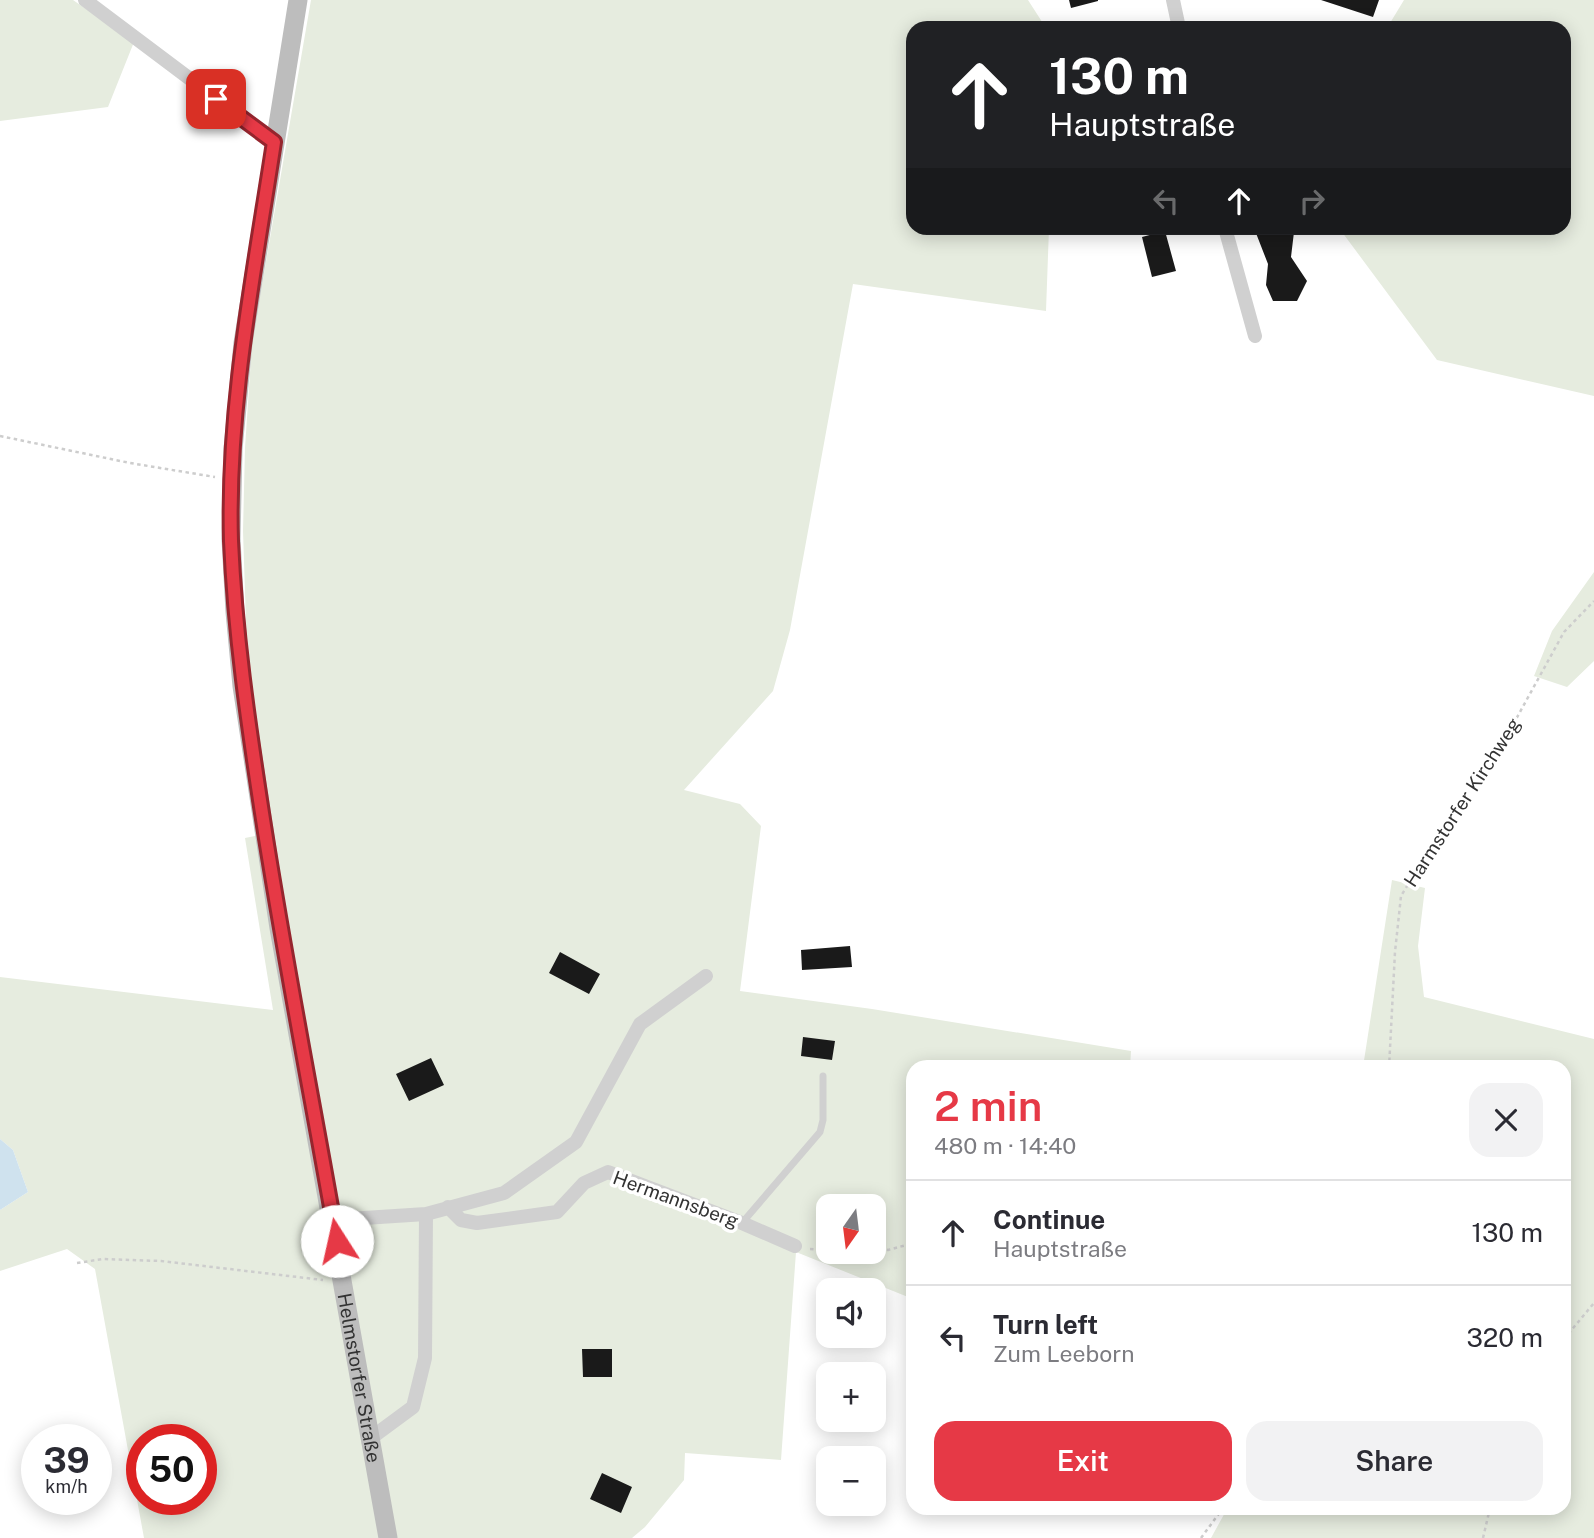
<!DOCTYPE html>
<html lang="en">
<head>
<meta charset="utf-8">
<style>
  :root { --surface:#fff; --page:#f2f2f3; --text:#2b2b33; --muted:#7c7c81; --line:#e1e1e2; --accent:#e63946 }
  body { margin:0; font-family:"Public Sans",sans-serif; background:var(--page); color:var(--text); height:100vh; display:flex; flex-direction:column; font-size:26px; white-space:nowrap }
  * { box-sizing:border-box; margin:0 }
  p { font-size:23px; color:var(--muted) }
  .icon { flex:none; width:38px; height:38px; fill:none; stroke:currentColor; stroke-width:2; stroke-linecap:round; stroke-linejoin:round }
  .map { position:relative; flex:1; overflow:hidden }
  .sheet { position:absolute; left:906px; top:1060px; width:665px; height:455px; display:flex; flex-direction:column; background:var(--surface); border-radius:21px; box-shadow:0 4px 18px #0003 }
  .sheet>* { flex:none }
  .hud { position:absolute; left:906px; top:21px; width:665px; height:214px; border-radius:21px; box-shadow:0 4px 18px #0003; background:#202124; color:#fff; overflow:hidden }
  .needle { width:46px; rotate:194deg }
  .controls { position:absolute; left:816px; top:1194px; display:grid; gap:14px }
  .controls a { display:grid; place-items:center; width:70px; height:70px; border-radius:14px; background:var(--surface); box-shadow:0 4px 18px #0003; font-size:35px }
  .speed { position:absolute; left:21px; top:1424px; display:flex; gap:14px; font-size:35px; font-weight:700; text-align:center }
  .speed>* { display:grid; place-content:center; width:91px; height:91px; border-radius:50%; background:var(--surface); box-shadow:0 4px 18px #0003; line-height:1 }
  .speed small { font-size:18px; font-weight:400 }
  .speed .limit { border:10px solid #d22; background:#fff; color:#111 }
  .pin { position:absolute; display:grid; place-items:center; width:60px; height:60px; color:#fff; margin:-30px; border-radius:14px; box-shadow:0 4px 10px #0006 }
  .me { position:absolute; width:77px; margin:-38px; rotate:350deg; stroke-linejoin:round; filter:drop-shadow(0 0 5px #0008) }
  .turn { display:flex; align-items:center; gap:24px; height:147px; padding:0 28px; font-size:32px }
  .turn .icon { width:91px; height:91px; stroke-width:2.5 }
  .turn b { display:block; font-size:49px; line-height:60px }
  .lanes { display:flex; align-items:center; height:66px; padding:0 28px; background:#0003; justify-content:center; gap:35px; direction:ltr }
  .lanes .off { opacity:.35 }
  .round { display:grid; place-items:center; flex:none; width:74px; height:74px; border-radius:21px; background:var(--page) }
  .summary { display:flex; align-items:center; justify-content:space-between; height:119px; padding:0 28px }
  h1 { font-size:42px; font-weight:600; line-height:52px; color:var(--accent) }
  .cta { display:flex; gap:14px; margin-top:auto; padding:14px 28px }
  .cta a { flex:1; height:80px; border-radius:21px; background:var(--accent); color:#fff; font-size:28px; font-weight:600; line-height:80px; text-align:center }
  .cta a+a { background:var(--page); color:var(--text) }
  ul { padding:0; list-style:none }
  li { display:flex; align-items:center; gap:21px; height:105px; padding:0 28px; border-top:2px solid var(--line) }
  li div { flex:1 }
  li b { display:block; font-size:26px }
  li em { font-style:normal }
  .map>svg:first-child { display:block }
  .green { fill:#e6ecdf; fill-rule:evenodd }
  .water { fill:#cfe2ee }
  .building { fill:#1a1a1a }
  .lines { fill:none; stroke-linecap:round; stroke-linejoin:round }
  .path { stroke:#cdcdcd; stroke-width:2.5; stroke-dasharray:3.5 3.5; stroke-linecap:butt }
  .service { stroke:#d0d0d0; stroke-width:7 }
  .minor { stroke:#d0d0d0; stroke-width:14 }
  .secondary { stroke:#bdbdbd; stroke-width:19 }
  .route-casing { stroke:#96252e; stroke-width:18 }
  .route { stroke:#e63946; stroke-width:12 }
  .labels { text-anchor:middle; stroke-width:7; stroke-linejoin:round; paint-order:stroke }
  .street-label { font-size:19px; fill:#333; stroke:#fff }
</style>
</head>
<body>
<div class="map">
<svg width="1594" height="1538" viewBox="0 0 1594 1538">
  <rect width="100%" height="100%" fill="#fff"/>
  <!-- green -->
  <path class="green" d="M 0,0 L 73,0 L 134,42 L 108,107 L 0,121 Z
    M 311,0 L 1028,0 L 1046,28 L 914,28 L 914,228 L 1049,228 L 1046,311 L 853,284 L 790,630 L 773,691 L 684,790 L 740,804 L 761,826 L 740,991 L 872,1009 L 1131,1051 L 1130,1067 L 914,1068 L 913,1299 L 796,1252 L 781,1460 L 685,1453 L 684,1480 L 645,1527 L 632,1538 L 144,1538 L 95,1269 L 67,1249 L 0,1271 L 0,1210 L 28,1192 L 13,1150 L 0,1139 L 0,977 L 273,1010 L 245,838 L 273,832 L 248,684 L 243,531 L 245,448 L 252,343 ZM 828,1206 L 873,1206 L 873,1251 L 828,1251 ZM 142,1440 L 201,1440 L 201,1500 L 142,1500 Z
    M 1404,0 L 1594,0 L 1594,396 L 1437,360 L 1339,228 L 1564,228 L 1564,28 L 1387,28 Z
    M 1594,572 L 1594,661 L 1567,687 L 1534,676 L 1552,631 Z
    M 1392,880 L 1425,888 L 1418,946 L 1424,997 L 1594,1039 L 1594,1538 L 1211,1538 L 1227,1509 L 1564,1508 L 1564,1068 L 1363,1067 Z"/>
  <!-- water -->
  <path class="water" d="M 0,1139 L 13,1150 L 28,1192 L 0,1210 Z"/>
  <!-- building -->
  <path class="building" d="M 1069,0 L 1098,0 L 1098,1 L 1071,8 Z
    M 1321,0 L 1379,0 L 1373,17 Z
    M 1254,228 L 1291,228 L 1294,232 L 1291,257 L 1307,281 L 1297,301 L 1273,301 L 1266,285 L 1268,264 Z
    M 1165,231 L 1176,271 L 1152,277 L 1142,237 Z
    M 850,946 L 852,967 L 802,970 L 801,950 Z
    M 560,952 L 600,974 L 589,994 L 549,973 Z
    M 803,1037 L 835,1041 L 832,1060 L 801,1056 Z
    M 431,1058 L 444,1085 L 409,1101 L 396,1074 Z
    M 582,1349 L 612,1349 L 612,1377 L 583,1377 Z
    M 602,1473 L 632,1487 L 621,1513 L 590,1499 Z"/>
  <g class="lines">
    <!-- path -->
    <path class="path" d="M 0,436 L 130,463 L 215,477
      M 1389,1068 L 1395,952 L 1401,896 L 1430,848 L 1504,741 L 1564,632 L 1594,601
      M 873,1248 L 888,1250 L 914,1243
      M 810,1249 L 828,1250
      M 77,1263 L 103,1259 L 161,1261 L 323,1280
      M 1564,1339 L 1594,1303
      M 1201,1538 L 1223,1508
      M 1483,1538 L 1490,1508"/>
    <!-- service -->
    <path class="service" d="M 742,1223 L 820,1132 L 823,1120 L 823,1076"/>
    <!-- minor -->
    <path class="minor" d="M 85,0 L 274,142
      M 1173,0 L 1179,28
      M 1225,228 L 1255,336
      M 448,1207 L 461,1220 L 477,1223 L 557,1212 L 584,1183 L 608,1172 L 742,1223 L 795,1246
      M 333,1220 L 426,1214 L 504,1193 L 576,1142 L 640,1024 L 706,976
      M 371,1438 L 413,1407 L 425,1358 L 426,1214"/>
    <!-- secondary -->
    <path class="secondary" id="s1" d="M 298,0 L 243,343 L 233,449 L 231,539 L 235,612 L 242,686 L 279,928 L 388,1538"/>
  </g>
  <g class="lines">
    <defs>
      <path id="route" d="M 216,99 L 274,142 C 254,274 227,407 231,541 C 235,633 248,722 262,813 C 284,956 312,1098 337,1241"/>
    </defs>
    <!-- route casing -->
    <use href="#route" class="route-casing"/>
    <!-- route -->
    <use href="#route" class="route"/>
  </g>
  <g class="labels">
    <!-- street labels -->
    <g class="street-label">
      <text transform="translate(1462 802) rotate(-57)" y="7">Harmstorfer Kirchweg</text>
      <text transform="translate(676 1199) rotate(20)" y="7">Hermannsberg</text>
      <text dy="7" stroke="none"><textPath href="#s1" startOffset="1393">Helmstorfer Straße</textPath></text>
    </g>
  </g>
</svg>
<div class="controls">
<a><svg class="needle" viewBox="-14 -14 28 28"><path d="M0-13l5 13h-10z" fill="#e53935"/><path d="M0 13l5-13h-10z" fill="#7c7c81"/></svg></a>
<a><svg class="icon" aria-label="sound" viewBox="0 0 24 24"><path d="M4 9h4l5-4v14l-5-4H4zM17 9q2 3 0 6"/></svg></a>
<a>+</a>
<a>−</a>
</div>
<div class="speed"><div>39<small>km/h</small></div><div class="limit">50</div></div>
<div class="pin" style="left:216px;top:99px;background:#d93025"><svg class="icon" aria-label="arrive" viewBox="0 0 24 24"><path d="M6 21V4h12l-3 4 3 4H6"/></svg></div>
<svg class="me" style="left:337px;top:1241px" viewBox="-20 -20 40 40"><circle r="19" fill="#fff"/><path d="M0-13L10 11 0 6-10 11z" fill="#e63946"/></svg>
<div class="hud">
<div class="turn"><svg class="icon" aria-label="ahead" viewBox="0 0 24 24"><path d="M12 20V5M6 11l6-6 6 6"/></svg><div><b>130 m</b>Hauptstraße</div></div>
<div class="lanes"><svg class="icon off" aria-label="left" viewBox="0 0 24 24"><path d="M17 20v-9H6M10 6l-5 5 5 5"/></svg><svg class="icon" aria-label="ahead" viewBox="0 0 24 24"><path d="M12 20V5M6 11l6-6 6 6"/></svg><svg class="icon off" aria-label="right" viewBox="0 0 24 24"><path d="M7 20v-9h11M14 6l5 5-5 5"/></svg></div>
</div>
<section class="sheet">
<div class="summary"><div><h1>2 min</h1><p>480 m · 14:40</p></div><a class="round"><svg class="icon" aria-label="close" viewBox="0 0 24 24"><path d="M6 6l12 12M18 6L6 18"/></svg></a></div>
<ul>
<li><svg class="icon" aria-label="ahead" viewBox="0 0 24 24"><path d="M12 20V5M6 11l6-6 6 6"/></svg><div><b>Continue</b><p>Hauptstraße</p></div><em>130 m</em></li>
<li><svg class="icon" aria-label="left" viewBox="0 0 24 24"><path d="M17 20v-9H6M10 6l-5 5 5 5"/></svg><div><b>Turn left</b><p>Zum Leeborn</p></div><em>320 m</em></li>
</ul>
<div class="cta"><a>Exit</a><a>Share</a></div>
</section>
</div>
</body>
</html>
